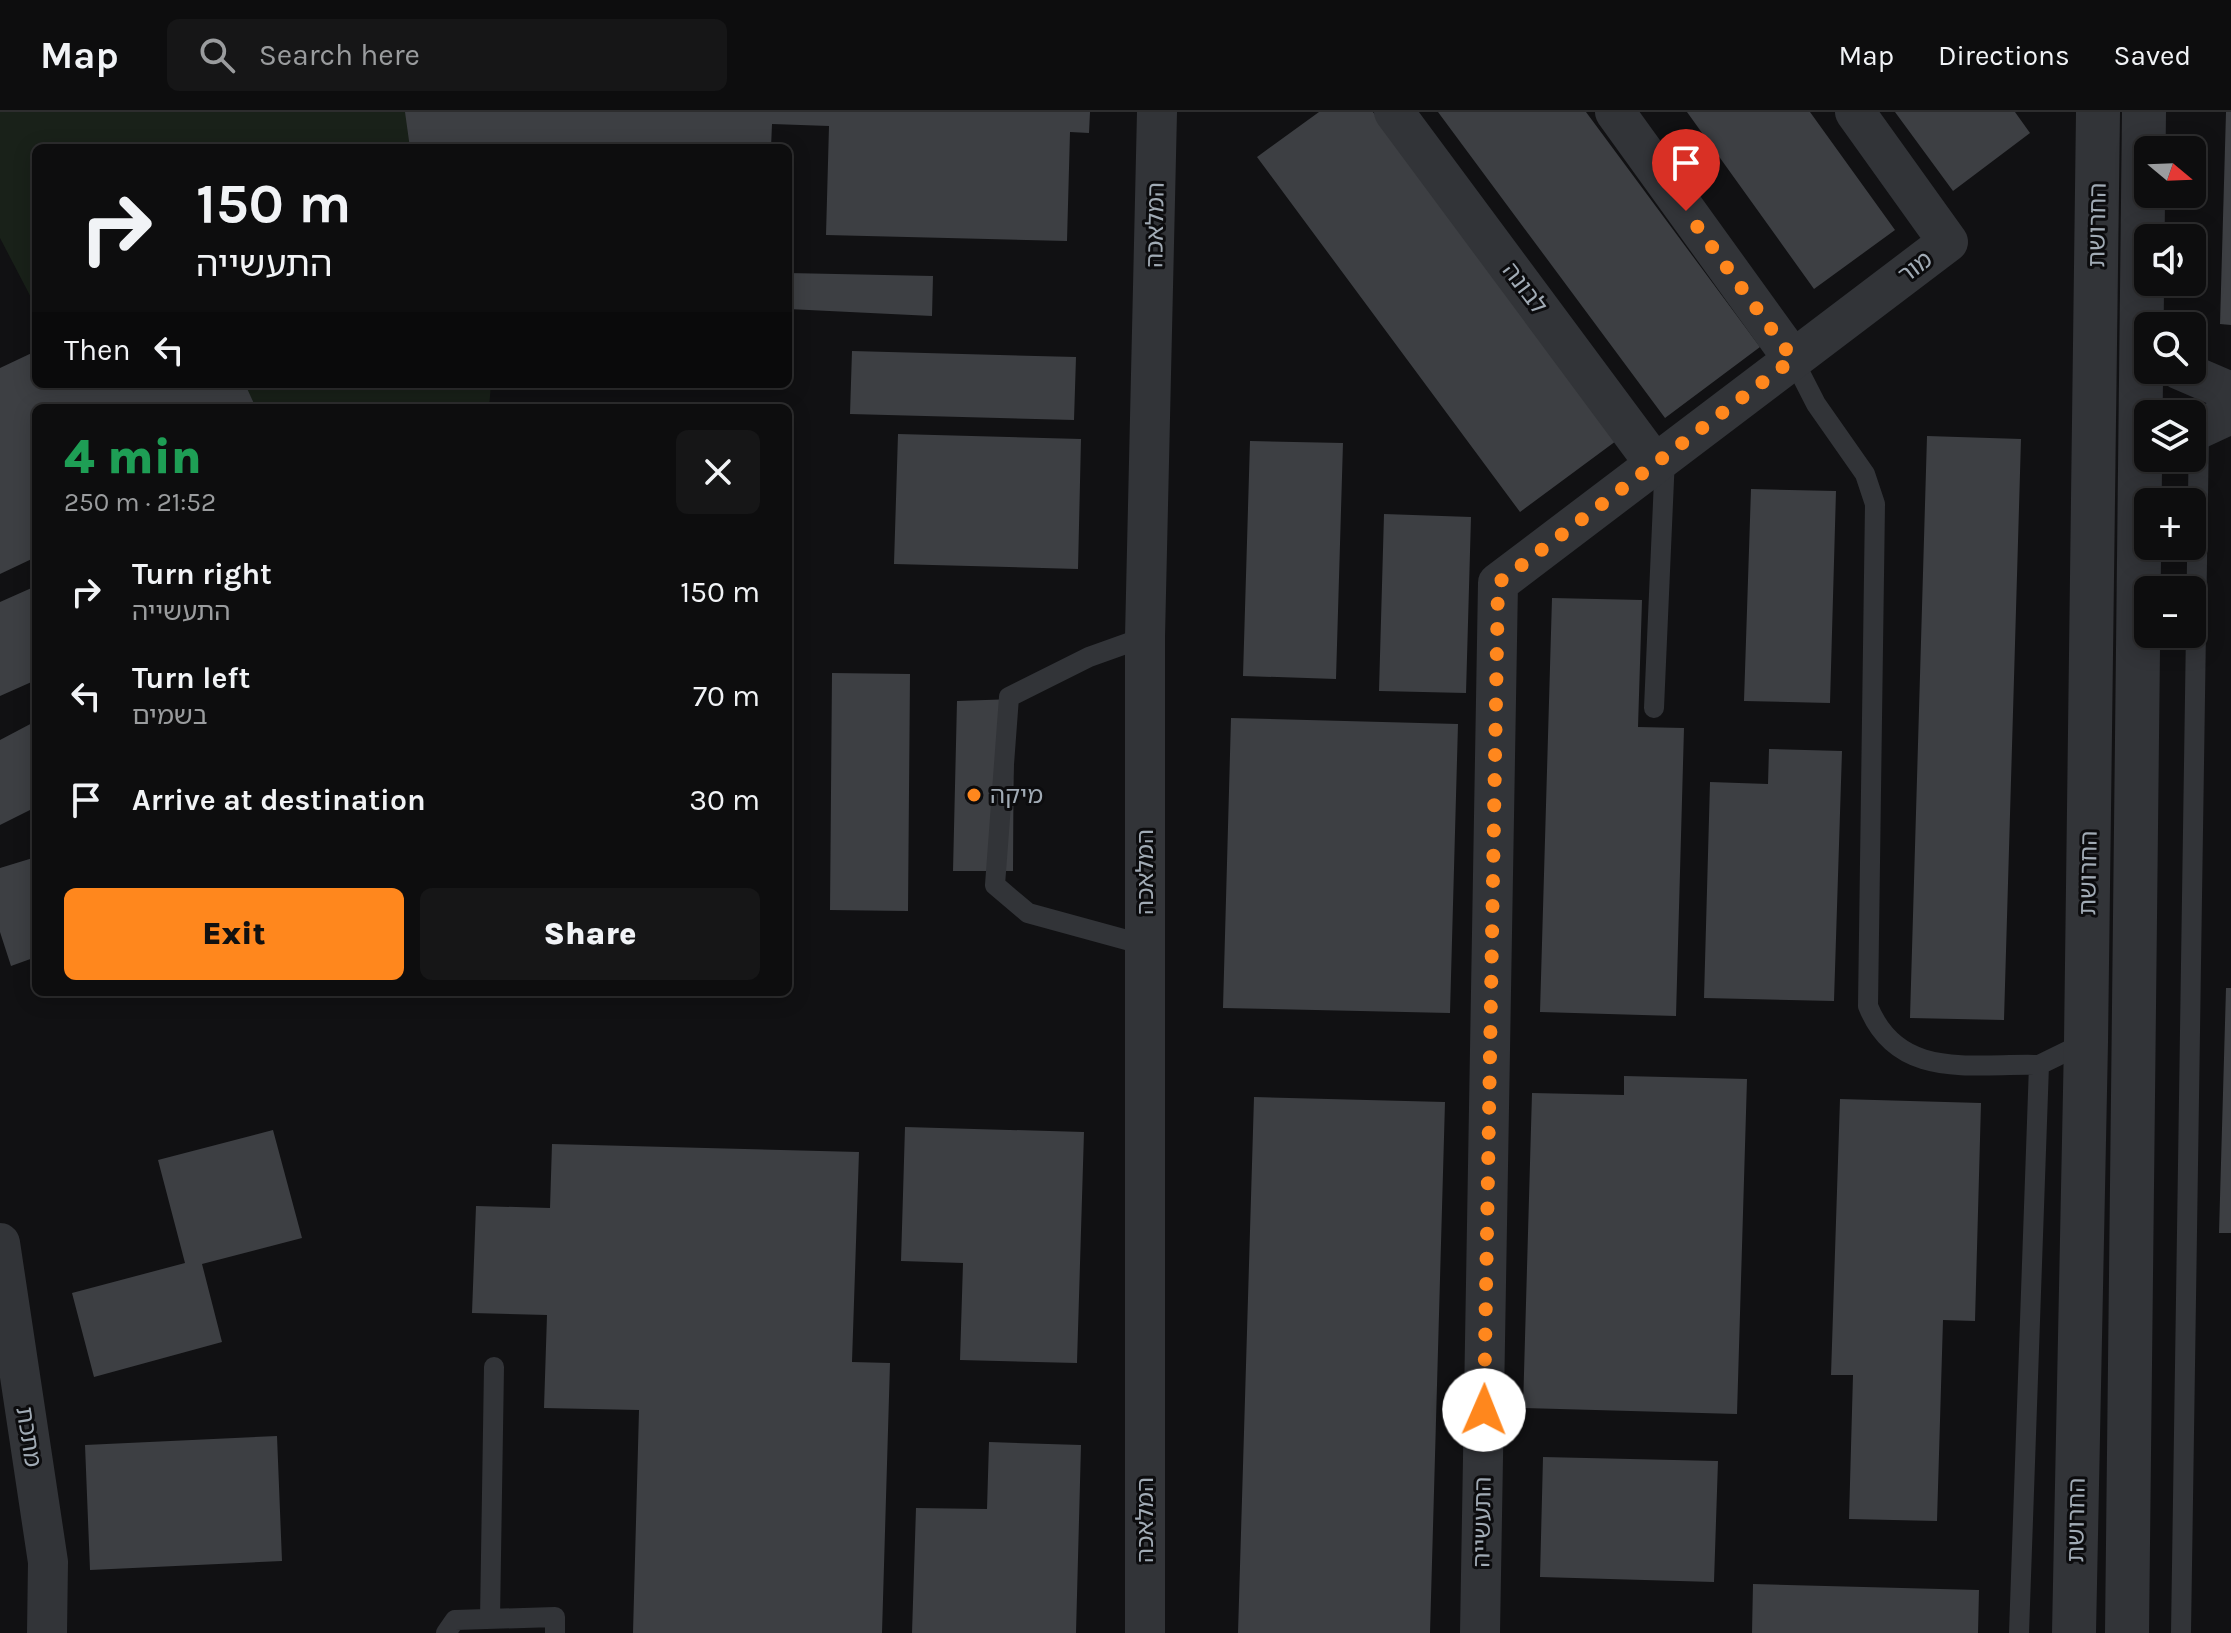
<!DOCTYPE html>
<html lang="en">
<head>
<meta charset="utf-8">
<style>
  :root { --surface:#0d0d0e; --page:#161617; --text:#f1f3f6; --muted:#9a9c9e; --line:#2d2d2e; --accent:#ff871d }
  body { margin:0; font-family:Karla,"Noto Sans Hebrew",sans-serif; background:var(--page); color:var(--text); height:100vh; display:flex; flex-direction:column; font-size:30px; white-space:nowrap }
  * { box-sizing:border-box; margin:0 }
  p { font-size:26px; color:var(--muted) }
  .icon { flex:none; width:44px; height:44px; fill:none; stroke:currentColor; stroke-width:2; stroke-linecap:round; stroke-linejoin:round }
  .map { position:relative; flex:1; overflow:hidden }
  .side { position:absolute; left:32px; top:292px; width:760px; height:592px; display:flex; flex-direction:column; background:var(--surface); border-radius:12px; box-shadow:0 4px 20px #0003,0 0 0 2px var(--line) }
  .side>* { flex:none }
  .guide { position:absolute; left:32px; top:32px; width:760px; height:244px; border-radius:12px; box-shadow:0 4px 20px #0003,0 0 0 2px var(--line); background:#0d0d0e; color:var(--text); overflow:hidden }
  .needle { width:52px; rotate:109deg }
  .tools { position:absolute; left:2134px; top:24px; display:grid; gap:16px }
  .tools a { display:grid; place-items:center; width:72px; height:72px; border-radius:12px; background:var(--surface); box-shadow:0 4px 20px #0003,0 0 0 2px var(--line); font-size:40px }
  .pin { position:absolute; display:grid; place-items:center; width:68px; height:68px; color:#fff; margin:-82px -34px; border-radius:50% 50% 50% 0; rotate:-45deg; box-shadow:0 0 8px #0007 }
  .pin .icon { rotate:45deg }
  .me { position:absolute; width:88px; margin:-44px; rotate:1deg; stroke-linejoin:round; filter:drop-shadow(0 0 6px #0008) }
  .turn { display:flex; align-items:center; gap:28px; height:168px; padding:0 32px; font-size:36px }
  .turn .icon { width:104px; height:104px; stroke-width:2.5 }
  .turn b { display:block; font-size:56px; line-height:68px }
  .then { display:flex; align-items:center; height:76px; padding:0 32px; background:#0003; gap:16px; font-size:30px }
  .round { display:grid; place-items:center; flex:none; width:84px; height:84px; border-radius:12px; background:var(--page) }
  .summary { display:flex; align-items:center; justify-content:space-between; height:136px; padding:0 32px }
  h1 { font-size:48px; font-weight:800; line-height:60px; color:#1e9e55 }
  .button { display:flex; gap:16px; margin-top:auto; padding:16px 32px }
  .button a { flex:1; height:92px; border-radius:12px; background:var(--accent); color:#111; font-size:32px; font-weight:800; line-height:92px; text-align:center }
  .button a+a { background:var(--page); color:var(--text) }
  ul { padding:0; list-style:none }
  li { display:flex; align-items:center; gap:24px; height:104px; padding:0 32px }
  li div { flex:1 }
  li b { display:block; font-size:30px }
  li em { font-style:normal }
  header { display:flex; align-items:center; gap:48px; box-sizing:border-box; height:112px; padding:0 40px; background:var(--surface); border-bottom:2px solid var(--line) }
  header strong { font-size:38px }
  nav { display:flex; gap:44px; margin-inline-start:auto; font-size:28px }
  .search { width:560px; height:72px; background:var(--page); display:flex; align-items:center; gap:20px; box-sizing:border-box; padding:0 28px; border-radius:12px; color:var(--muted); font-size:30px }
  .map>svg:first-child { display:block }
  .green { fill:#192119 }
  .building { fill:#3d3f43 }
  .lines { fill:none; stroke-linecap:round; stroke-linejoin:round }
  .service { stroke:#323438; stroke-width:20 }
  .minor { stroke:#323438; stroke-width:40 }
  .tertiary { stroke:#323438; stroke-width:44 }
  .route { stroke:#ff871d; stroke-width:14; stroke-dasharray:0 25.2 }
  .poi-dot { fill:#ff871d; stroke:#0c0c0e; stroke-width:3 }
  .labels { text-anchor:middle; stroke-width:6; stroke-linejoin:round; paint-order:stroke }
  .street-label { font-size:24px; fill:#a1abb5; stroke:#0c0c0e }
  .poi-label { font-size:24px; fill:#a1abb5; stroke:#0c0c0e; text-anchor:start }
</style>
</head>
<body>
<header>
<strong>Map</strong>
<div class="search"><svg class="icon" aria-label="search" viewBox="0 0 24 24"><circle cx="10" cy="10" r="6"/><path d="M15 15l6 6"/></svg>Search here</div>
<nav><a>Map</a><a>Directions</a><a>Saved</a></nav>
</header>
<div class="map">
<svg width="2231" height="1521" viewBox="0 0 2231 1521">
  <rect width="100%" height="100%" fill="#111113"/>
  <!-- green -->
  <path class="green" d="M 0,0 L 475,0 L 478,36 L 36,36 L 36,195 L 0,126 Z
    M 70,272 L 491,272 L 489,296 L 80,296 Z"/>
  <!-- building -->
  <path class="building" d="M 405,0 L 1090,0 L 1089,21 L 1070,20 L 1067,129 L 826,123 L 829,14 L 772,12 L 771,36 L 410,36 Z
    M 1319,0 L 1373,0 L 1616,329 L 1520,400 L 1257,45 Z
    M 1438,0 L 1586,0 L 1760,235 L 1665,306 Z
    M 1687,0 L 1810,0 L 1895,118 L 1814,177 Z
    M 1895,0 L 2015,0 L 2030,21 L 1953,79 Z
    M 2226,0 L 2231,0 L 2231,213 L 2220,212 Z
    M 788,161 L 933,164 L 932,204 L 788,197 Z
    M 36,239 L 36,272 L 245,272 L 256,296 L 36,296 L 36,445 L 0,462 L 0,256 Z
    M 852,239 L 1076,245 L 1074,308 L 850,302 Z
    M 898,322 L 1081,327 L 1078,457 L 894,452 Z
    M 1927,324 L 2021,327 L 2004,908 L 1910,906 Z
    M 1250,329 L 1343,331 L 1336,567 L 1243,564 Z
    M 1751,377 L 1836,379 L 1830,591 L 1744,589 Z
    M 1384,402 L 1471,405 L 1466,581 L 1379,579 Z
    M 36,474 L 36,568 L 0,584 L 0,490 Z
    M 1552,486 L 1642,488 L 1638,615 L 1684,616 L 1676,904 L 1540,900 Z
    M 832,561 L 910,562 L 908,799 L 830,798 Z
    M 1014,587 L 1013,759 L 953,759 L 957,589 Z
    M 1231,606 L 1458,612 L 1450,901 L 1223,896 Z
    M 36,609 L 36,695 L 0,713 L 0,628 Z
    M 1769,637 L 1842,639 L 1834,889 L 1704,886 L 1710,670 L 1768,672 Z
    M 36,745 L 36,845 L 11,854 L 0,820 L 0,756 Z
    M 2226,876 L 2231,876 L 2231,1121 L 2219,1121 Z
    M 1624,964 L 1747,967 L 1737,1302 L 1523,1296 L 1532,981 L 1624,983 Z
    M 1254,985 L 1445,990 L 1430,1521 L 1238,1521 Z
    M 1840,987 L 1981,991 L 1975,1209 L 1943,1208 L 1937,1409 L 1849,1407 L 1853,1263 L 1831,1263 Z
    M 905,1015 L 1084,1020 L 1077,1251 L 960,1248 L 963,1151 L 901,1149 Z
    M 273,1018 L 302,1126 L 202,1152 L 222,1230 L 94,1265 L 72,1181 L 185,1151 L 158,1048 Z
    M 552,1032 L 859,1040 L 852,1250 L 890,1251 L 882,1521 L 633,1521 L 639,1298 L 544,1296 L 547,1203 L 472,1201 L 476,1094 L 550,1096 Z
    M 277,1324 L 282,1449 L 90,1458 L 85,1333 Z
    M 989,1330 L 1081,1333 L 1076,1521 L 912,1521 L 916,1396 L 987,1397 Z
    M 1543,1345 L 1718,1349 L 1714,1470 L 1540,1465 Z
    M 1753,1472 L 1979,1478 L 1978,1521 L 1752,1521 Z"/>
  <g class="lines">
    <!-- service -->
    <path class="service" d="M 1793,247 L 1816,292 L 1865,362 L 1875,392 L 1868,894 C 1898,969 1971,951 2039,953
      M 1654,596 L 1665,345
      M 1145,833 L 1028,801 L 995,773 L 1009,585 L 1089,545 L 1145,525
      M 490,1507 L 494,1255
      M 446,1521 L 455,1508 L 555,1505 L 555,1521
      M 2019,1521 L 2039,953 L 2086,930
      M 2181,1521 L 2199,317"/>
    <!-- minor -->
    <path class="minor" d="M 1394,0 L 1655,352
      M 1615,0 L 1793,247
      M 2180,258 L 2231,280
      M 2192,320 L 2231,302
      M 0,1131 L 48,1450 L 47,1521
      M 1145,1521 L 1145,525 L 1157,0
      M 1480,1521 L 1498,471 L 1948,130 L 1855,0"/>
    <!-- tertiary -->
    <path class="tertiary" d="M 2074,1521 L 2086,930 L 2098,0
      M 2127,1521 L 2144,0"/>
  </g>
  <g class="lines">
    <!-- route -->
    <path class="route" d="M 1484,1298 L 1498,471 L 1793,247 L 1686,99"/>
  </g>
  <!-- markers -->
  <circle class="poi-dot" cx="974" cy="683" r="8"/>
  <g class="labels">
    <!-- street labels -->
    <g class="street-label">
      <text transform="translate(1155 113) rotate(-89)" y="8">המלאכה</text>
      <text transform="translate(2097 113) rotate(-89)" y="8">החרושת</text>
      <text transform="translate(1915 155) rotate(-37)" y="8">מור</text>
      <text transform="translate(1525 176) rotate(53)" y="8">לבונה</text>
      <text transform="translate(1145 760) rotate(-90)" y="8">המלאכה</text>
      <text transform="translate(2088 761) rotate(-89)" y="8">החרושת</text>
      <text transform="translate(29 1325) rotate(81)" y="8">מתכת</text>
      <text transform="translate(1145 1408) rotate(-90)" y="8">המלאכה</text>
      <text transform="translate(2076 1408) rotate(-89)" y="8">החרושת</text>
      <text transform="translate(1482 1410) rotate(-89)" y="8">התעשייה</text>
    </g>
    <!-- poi labels -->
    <g class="poi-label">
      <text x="990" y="691">מיקה</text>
    </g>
  </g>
</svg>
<div class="tools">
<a><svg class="needle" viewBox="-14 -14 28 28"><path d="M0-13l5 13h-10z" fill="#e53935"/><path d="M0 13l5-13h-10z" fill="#9a9c9e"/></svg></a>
<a><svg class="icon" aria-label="sound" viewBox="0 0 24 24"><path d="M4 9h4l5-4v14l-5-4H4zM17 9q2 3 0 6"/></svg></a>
<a><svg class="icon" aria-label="search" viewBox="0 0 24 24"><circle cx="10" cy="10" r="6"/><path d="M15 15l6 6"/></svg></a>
<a><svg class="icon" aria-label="layers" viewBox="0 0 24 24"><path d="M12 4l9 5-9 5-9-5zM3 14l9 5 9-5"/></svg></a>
<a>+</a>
<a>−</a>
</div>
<div class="pin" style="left:1686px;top:99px;background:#d93025"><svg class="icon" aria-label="arrive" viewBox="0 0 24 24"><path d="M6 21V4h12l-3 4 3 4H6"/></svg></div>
<svg class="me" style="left:1484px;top:1298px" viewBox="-20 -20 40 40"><circle r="19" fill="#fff"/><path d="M0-13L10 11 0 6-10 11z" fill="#ff871d"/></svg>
<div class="guide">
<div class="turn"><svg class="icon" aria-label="right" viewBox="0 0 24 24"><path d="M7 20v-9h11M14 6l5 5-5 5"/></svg><div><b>150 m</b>התעשייה</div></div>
<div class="then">Then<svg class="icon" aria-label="left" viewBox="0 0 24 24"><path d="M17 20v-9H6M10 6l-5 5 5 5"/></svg></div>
</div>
<section class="side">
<div class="summary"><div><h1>4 min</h1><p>250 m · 21:52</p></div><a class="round"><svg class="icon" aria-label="close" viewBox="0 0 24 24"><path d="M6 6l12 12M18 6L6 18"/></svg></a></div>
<ul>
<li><svg class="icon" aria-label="right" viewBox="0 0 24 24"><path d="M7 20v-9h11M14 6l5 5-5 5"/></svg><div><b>Turn right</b><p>התעשייה</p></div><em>150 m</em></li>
<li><svg class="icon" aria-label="left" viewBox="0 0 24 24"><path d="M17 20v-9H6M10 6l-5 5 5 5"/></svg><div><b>Turn left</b><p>בשמים</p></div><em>70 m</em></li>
<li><svg class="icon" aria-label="arrive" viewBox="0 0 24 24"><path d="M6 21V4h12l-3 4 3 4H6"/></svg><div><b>Arrive at destination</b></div><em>30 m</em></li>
</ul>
<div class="button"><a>Exit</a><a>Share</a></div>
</section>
</div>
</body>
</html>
